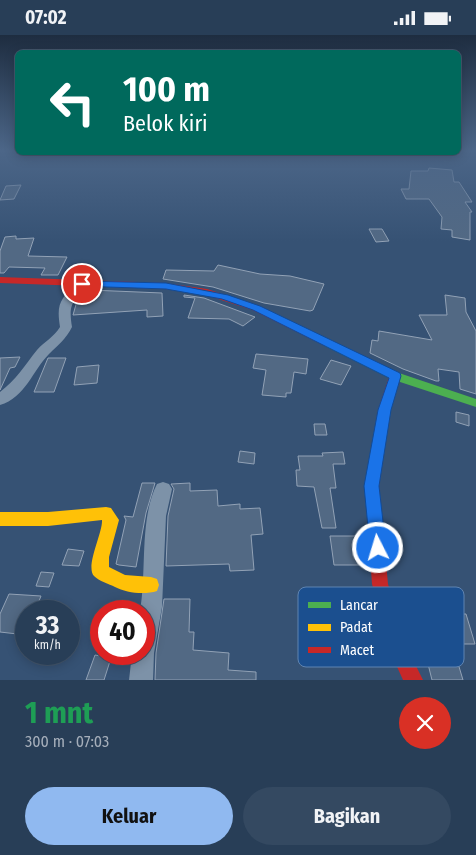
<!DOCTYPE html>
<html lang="id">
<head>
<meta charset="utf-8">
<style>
  :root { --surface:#283e57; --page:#344961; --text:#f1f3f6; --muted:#a5aeba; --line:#44576d; --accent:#90b9f0 }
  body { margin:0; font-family:"Fira Sans Condensed",sans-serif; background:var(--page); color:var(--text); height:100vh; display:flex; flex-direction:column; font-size:19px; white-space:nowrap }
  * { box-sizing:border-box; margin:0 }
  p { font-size:16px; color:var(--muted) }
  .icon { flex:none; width:28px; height:28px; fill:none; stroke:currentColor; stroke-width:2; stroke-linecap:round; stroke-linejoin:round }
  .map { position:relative; height:645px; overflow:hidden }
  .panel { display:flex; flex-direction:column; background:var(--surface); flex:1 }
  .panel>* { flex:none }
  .guide { position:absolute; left:15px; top:15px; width:446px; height:105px; border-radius:8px; box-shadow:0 2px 12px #0003,0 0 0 1px var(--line); background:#00695c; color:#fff; overflow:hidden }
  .speed { position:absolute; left:15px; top:565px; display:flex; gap:10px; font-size:25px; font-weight:700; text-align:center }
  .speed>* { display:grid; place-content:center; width:65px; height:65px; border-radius:50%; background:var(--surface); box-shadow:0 2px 12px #0003,0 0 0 1px var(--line); line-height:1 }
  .speed small { font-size:12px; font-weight:400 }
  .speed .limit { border:8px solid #d22; background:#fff; color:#111 }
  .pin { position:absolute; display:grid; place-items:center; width:42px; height:42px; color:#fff; margin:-21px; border:2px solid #fff; border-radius:50%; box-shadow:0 1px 5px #0007 }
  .me { position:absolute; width:55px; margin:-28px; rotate:355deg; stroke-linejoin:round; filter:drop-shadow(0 0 4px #0008) }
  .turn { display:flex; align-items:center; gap:18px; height:105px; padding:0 25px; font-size:22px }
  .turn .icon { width:65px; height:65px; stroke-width:2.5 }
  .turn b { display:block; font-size:35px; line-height:42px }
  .round { display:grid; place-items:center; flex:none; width:52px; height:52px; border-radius:26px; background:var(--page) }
  .overview { display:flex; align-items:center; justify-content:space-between; height:85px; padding:0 25px }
  h1 { font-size:30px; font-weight:700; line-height:38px; color:#1e9e55 }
  .cta { display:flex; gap:10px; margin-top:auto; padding:10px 25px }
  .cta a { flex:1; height:58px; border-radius:30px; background:var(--accent); color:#111; font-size:20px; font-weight:700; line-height:58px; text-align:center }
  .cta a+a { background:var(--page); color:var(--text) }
  .status { display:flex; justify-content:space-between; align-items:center; height:35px; padding:0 25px; background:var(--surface); direction:ltr }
  .status svg { height:14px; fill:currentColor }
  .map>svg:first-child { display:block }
  .building { fill:#526984; stroke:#92a2b6 }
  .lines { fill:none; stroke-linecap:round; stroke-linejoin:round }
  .street { fill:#7d92a8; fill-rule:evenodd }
  .fast { fill:#4caf50; fill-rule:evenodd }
  .slow { fill:#ffc107; fill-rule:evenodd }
  .jam { fill:#c62828; fill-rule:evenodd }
  .route { fill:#1a73e8; stroke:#114b97 }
  .key { fill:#1b4f8f; stroke:#5f84b1; stroke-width:1 }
  .key-label { font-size:14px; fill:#fff }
</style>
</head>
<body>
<div class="status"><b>07:02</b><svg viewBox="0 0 49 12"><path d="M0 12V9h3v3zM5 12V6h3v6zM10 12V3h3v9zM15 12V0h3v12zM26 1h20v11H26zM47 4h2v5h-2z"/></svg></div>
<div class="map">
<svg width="476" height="645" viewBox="0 0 476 645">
  <rect width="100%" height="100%" fill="#365274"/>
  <!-- building -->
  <path class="building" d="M 429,133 L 452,135 L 454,147 L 459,147 L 472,167 L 465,167 L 472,177 L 470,177 L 470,205 L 452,202 L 452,195 L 441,194 L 442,182 L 429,164 L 406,164 L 401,154 L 409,154 L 411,136 L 428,136 Z
    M 21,150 L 14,164 L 0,165 L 6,151 Z
    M 369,194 L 382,194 L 389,206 L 376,207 Z
    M 16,201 L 16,204 L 34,203 L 28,221 L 67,222 L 58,240 L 41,240 L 45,233 L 9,232 L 4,238 L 0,238 L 0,216 L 5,202 Z
    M 218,230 L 260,239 L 290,241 L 324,249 L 313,275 L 310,276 L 264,268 L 213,252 L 163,244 L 166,235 L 214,236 Z
    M 90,255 L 162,258 L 163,281 L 147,282 L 147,275 L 73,280 L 77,266 L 88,265 Z
    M 184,260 L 204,263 L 255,282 L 243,291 L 229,284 L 188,283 L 195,263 L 184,262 Z
    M 445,260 L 465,263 L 466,277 L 476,296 L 476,359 L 460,354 L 459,337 L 438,334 L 439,346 L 436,346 L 403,334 L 370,318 L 372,305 L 378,306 L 379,296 L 432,305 L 419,280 L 447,280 Z
    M 256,319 L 308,324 L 306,339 L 294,337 L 291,358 L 286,358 L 286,362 L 262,360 L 266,335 L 253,333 Z
    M 20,322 L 15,332 L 10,333 L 0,355 L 0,323 Z
    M 48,323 L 66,323 L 54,357 L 34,357 Z
    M 331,325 L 351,331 L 341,350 L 320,344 Z
    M 99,330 L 97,348 L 74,350 L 77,332 Z
    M 456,377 L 469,380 L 469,391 L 456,387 Z
    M 314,389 L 325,389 L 327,400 L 315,400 Z
    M 240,416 L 255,418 L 254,429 L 238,427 Z
    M 343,417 L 345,429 L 333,429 L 336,453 L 330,453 L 336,493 L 322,493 L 314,452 L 297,451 L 296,435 L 300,435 L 298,421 L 323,421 L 322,418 Z
    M 142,448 L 155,448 L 146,478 L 136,532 L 119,530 L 116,529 L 126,485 L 124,481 L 133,482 Z
    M 190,448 L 190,456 L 217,455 L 218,471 L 240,469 L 240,474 L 260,473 L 263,499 L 251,500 L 254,535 L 230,536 L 229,529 L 166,531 L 168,481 L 174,454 L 171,449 Z
    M 330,501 L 356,501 L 362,530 L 334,530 Z
    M 68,514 L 84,516 L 79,531 L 62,530 Z
    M 41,537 L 54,538 L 49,552 L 36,551 Z
    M 9,559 L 41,561 L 35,576 L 26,576 L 26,600 L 0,597 L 0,579 Z
    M 164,564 L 190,564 L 189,597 L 194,597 L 193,615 L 229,618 L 228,635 L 256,637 L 256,645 L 155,645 L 156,618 Z
    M 401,566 L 429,566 L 432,579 L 466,579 L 475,609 L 452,609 L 451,606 L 413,605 Z
    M 95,620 L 111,623 L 104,645 L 86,645 Z
    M 427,625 L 457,625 L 463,645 L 432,645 Z"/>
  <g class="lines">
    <!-- street -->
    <path class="street" d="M 81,246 L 87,249 C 73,268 68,268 72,292 C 66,304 58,310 49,319 C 33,335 25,363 0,370 L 0,357 C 16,345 25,330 37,315 C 45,306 54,302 60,292 C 56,267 61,265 77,247 Z
      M 163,447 L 169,449 L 172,454 L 166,481 L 162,572 L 154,618 L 153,645 L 129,645 L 132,619 L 144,619 L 144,576 L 140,576 C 147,537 139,484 157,449 Z"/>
    <!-- fast -->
    <path class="fast" d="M 329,306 L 399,338 L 476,364 L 476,372 L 391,344 L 325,311 L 324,309 Z"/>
    <!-- slow -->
    <path class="slow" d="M 106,472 L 111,473 L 119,485 L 109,522 L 109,532 L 125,540 L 151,542 L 157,544 L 159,550 L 157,556 C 145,560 126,558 115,552 C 109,549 99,546 94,541 C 85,532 103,497 102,485 L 48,491 L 0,491 L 0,477 L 48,477 Z"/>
    <!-- jam -->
    <path class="jam" d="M 0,242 L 165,248 L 207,254 L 260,271 L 334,309 L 333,311 L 325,311 L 252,275 L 206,260 L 165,254 L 0,248 Z
      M 395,337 L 401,341 L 390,375 L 379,451 L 388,549 L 407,613 L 423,645 L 403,645 L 390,616 L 372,549 L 365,451 L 378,375 L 389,341 Z"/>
  </g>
  <!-- sky -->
  <linearGradient id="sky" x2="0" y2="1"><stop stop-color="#1e2d40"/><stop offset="0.56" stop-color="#4c6688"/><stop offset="1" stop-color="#4c6688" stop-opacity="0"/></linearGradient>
  <rect width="476" height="206" fill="url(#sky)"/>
  <!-- route -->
  <path class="route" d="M 82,246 L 166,248 L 228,260 L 260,271 L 400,338 L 401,341 L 391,375 L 379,451 L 386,513 L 383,518 L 378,520 L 372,518 L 370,513 L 364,451 L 378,375 L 389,343 L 253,275 L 222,264 L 166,254 L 78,251 L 77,249 Z"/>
  <!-- legend -->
  <rect x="298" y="552" width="166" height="80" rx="8" class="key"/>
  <rect x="308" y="567" width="23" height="6" fill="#4caf50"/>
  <rect x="308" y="589" width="23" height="7" fill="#ffc107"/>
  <rect x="308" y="612" width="23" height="6" fill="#c62828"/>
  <g class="key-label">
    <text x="340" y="575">Lancar</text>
    <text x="340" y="597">Padat</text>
    <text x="340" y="620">Macet</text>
  </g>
</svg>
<div class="speed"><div>33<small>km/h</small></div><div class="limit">40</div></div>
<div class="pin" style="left:82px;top:249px;background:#d93025"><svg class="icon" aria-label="arrive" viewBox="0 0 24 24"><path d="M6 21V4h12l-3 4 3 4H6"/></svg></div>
<svg class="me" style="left:378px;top:513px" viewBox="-20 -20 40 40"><circle r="17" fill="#1a73e8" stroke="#fff" stroke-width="3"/><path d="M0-11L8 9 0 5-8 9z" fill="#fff"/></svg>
<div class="guide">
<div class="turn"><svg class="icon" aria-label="left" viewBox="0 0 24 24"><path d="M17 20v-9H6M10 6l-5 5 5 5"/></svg><div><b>100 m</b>Belok kiri</div></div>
</div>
</div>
<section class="panel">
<div class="overview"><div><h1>1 mnt</h1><p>300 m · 07:03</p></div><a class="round" style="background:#d93025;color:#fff"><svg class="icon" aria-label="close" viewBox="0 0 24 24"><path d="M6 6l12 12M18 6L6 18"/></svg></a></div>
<div class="cta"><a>Keluar</a><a>Bagikan</a></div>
</section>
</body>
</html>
